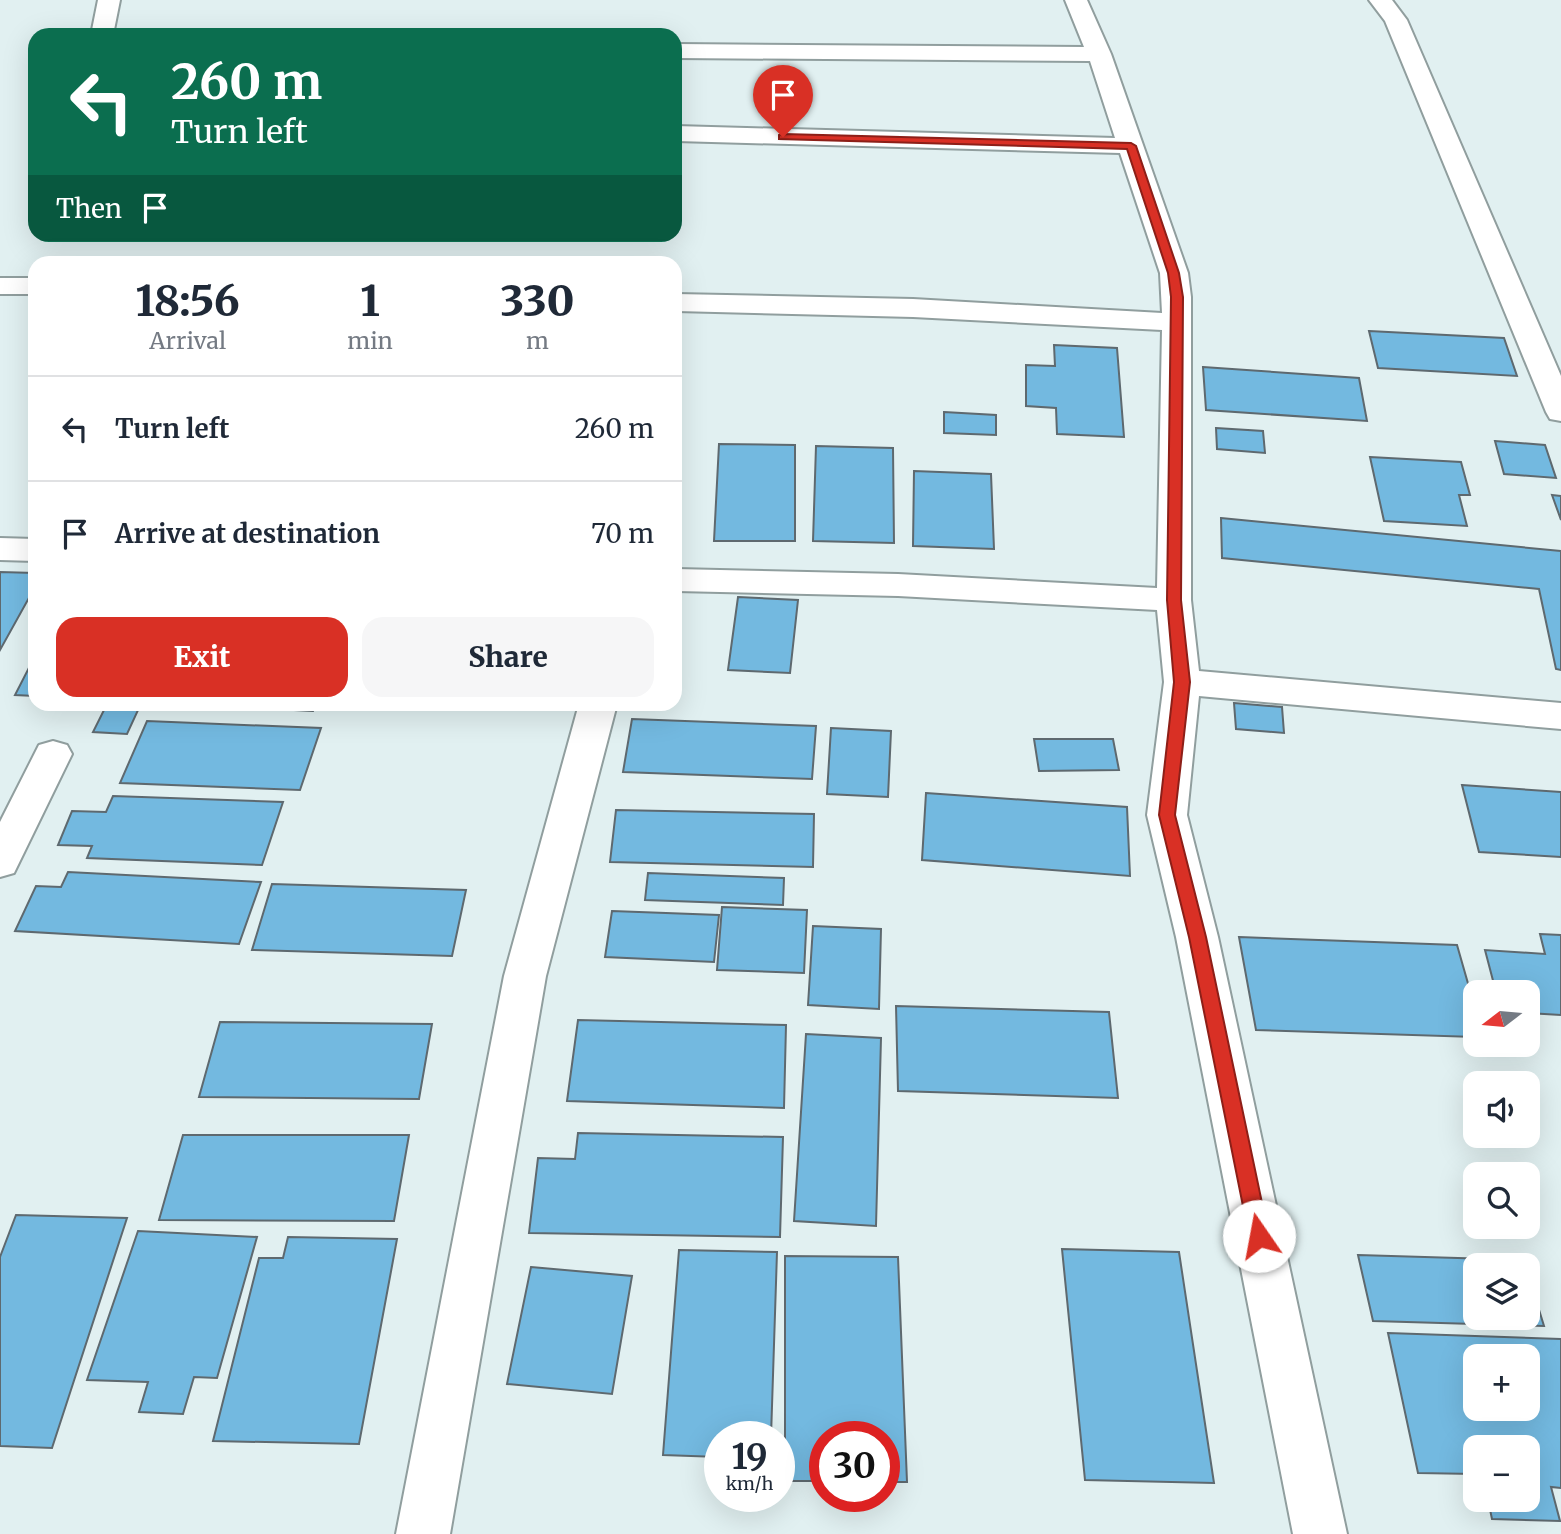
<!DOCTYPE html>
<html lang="en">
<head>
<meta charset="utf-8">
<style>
  :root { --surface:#fff; --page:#f6f6f7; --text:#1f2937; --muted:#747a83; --line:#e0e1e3; --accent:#d93025 }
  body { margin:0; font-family:Merriweather,serif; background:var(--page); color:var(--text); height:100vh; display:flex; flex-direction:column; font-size:26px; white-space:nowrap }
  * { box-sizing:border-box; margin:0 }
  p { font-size:23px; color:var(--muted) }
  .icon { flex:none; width:38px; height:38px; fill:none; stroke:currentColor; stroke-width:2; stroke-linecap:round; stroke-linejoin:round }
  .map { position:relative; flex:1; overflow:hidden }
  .panel { position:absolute; left:28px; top:256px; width:654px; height:455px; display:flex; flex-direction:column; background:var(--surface); border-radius:21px; box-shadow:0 7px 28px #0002 }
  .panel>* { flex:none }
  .top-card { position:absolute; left:28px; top:28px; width:654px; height:214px; border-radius:21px; box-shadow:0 7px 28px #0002; background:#0b6e4f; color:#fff; overflow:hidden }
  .needle { width:46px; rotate:254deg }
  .controls { position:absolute; left:1463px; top:980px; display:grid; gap:14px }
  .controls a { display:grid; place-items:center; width:77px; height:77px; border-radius:14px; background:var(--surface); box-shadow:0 7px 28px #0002; font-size:35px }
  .speed { position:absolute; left:704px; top:1421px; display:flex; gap:14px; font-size:35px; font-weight:700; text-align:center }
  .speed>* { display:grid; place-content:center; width:91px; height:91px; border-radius:50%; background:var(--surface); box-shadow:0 7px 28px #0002; line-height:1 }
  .speed small { font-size:18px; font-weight:400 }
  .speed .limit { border:10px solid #d22; background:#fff; color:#111 }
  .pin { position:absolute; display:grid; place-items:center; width:60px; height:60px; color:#fff; margin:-72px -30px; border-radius:50% 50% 50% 0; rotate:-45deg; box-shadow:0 0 7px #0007 }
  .pin .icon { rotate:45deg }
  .me { position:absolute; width:77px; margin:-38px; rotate:348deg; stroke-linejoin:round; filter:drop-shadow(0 0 5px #0008) }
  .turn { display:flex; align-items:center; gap:24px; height:147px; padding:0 28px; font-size:32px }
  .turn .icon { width:91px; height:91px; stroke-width:2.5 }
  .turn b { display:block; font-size:49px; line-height:60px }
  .then { display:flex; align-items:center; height:66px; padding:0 28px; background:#0003; gap:14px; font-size:26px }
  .eta { display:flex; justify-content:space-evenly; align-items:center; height:119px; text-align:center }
  .eta b { font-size:42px; font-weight:800; line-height:49px }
  .cta { display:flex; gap:14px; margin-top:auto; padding:14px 28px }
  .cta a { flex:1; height:80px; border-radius:21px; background:var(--accent); color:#fff; font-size:28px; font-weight:800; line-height:80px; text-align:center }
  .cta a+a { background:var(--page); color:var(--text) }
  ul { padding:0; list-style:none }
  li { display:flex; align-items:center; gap:21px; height:105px; padding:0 28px; border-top:2px solid var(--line) }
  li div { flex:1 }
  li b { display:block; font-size:26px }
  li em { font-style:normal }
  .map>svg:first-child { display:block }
  .building { fill:#73b9e0; stroke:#5e696f; stroke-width:2; fill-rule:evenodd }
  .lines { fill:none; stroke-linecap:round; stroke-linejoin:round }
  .street-casing { stroke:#909e9e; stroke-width:4 }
  .street { fill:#fff; fill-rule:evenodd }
  .route { fill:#d93025; stroke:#8d1f18; stroke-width:2 }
</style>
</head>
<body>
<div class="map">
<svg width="1561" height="1534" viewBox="0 0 1561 1534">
  <rect width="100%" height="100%" fill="#e1f0f1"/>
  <!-- building -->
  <path class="building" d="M 1369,331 L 1504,338 L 1517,376 L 1378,368 Z
    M 1054,345 L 1117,348 L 1124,437 L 1057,434 L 1056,408 L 1026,406 L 1026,365 L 1055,366 Z
    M 1203,367 L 1359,378 L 1367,421 L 1206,410 Z
    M 944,412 L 996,415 L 996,435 L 944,433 Z
    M 1216,428 L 1263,431 L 1265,453 L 1217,449 Z
    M 1495,441 L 1545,445 L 1556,478 L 1504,474 Z
    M 719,444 L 795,445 L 795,541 L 714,541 Z
    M 816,446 L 893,448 L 894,543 L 813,541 Z
    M 1370,457 L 1461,462 L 1470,495 L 1459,495 L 1467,526 L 1384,521 Z
    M 914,471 L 991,474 L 994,549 L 913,546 Z
    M 1552,495 L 1561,496 L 1561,520 Z
    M 1221,518 L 1561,551 L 1561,670 L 1556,669 L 1539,589 L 1222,558 Z
    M 0,572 L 35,573 L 35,587 L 0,650 Z
    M 738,597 L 798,600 L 790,673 L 728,670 Z
    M 35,656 L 35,696 L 15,695 Z
    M 1234,703 L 1282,707 L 1284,733 L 1236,729 Z
    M 177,704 L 316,704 L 313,711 Z
    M 106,706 L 139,708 L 127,734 L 93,732 Z
    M 632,719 L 816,726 L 812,779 L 623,772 Z
    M 147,721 L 321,728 L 300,790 L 120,783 Z
    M 831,728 L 891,731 L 888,797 L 827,794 Z
    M 1034,739 L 1113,739 L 1119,770 L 1039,771 Z
    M 1462,785 L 1561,792 L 1561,857 L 1479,852 Z
    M 926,793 L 1127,807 L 1130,876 L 922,860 Z
    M 113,796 L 283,802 L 262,865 L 87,858 L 92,846 L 58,845 L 72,811 L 106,812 Z
    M 616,810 L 814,814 L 813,867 L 610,862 Z
    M 68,872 L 261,882 L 239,944 L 15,931 L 36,886 L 61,887 Z
    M 648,873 L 784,878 L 783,905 L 645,900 Z
    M 272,884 L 466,890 L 452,956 L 252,950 Z
    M 722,907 L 807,910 L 804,973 L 717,970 Z
    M 612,911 L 719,915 L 714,962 L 605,957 Z
    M 813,926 L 881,929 L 879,1009 L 808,1005 Z
    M 1540,934 L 1561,935 L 1561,1015 L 1528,1013 L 1528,992 L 1496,992 L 1485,950 L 1545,954 Z
    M 1239,937 L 1457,945 L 1475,1008 L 1475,1037 L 1256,1030 Z
    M 896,1006 L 1109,1012 L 1118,1098 L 898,1091 Z
    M 578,1020 L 786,1025 L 784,1108 L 567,1101 Z
    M 220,1022 L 432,1024 L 419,1099 L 199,1097 Z
    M 806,1034 L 881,1038 L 876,1226 L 794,1221 Z
    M 578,1133 L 783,1137 L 780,1237 L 529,1233 L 538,1158 L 575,1159 Z
    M 183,1135 L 409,1135 L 394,1221 L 159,1220 Z
    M 16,1215 L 127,1218 L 52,1448 L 0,1446 L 0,1257 Z
    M 138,1231 L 257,1237 L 217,1378 L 194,1377 L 183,1414 L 139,1412 L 148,1382 L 87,1380 Z
    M 288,1237 L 397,1239 L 359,1444 L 213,1441 L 259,1258 L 283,1258 Z
    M 1062,1249 L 1179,1252 L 1214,1483 L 1085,1480 Z
    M 679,1250 L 777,1252 L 771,1437 L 719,1437 L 719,1457 L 663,1455 Z
    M 1358,1255 L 1524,1260 L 1525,1265 L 1475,1265 L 1475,1318 L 1528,1318 L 1528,1274 L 1544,1326 L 1373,1321 Z
    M 785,1256 L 898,1257 L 907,1482 L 884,1482 L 884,1437 L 824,1437 L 824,1481 L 785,1481 Z
    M 531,1267 L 632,1276 L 612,1394 L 507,1384 Z
    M 1388,1333 L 1561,1339 L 1561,1488 L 1551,1487 L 1560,1521 L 1492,1519 L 1488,1500 L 1528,1500 L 1528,1447 L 1475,1447 L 1475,1474 L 1418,1473 ZM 1475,1356 L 1528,1356 L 1528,1409 L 1475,1409 Z"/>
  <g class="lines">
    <defs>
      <path id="street" d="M 98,0 L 120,0 L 113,35 L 91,35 Z
        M 1065,0 L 1087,0 L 1111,54 L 1188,273 L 1191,297 L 1191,600 L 1199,671 L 1561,703 L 1561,729 L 1199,696 L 1187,815 L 1218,937 L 1347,1534 L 1293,1534 L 1176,937 L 1147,815 L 1164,682 L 1157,610 L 898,596 L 676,591 L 676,569 L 898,574 L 1157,588 L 1162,330 L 913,317 L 676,311 L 676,294 L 913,299 L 1162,313 L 1160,273 L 1120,153 L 676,141 L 676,126 L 1115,138 L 1090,61 L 676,58 L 676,44 L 1084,47 Z
        M 1369,0 L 1392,0 L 1407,20 L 1561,376 L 1561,421 L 1550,419 L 1546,412 L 1385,21 Z
        M 0,278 L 35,278 L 35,294 L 0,294 Z
        M 0,538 L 35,539 L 35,561 L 0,560 Z
        M 579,704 L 617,704 L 546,976 L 450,1534 L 396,1534 L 504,976 Z
        M 53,741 L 67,745 L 72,754 L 14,873 L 0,877 L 0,822 L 39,745 Z"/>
    </defs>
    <!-- street casing -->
    <use href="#street" class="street-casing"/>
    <!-- street -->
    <use href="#street" class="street"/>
  </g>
  <!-- route -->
  <path class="route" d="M 783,134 L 1131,143 L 1136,146 L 1179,273 L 1183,297 L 1181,600 L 1190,682 L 1175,815 L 1206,937 L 1269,1236 L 1266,1242 L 1259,1245 L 1252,1242 L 1249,1236 L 1189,937 L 1159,815 L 1174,682 L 1167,600 L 1171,297 L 1168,273 L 1127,149 L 779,139 L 779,135 Z"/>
</svg>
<div class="controls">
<a><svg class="needle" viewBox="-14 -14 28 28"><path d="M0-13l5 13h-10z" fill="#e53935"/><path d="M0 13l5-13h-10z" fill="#747a83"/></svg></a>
<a><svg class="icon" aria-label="sound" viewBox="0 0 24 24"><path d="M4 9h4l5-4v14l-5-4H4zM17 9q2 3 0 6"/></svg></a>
<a><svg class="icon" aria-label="search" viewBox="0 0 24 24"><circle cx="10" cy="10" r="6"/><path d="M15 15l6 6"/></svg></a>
<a><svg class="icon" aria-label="layers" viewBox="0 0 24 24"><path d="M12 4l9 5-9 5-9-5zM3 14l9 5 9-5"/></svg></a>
<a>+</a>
<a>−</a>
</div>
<div class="speed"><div>19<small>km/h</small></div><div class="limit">30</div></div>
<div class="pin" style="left:783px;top:137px;background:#d93025"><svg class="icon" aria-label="arrive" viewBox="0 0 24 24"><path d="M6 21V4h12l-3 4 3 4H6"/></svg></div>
<svg class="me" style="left:1259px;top:1236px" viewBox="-20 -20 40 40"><circle r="19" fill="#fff"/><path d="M0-13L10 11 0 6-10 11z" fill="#d93025"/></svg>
<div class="top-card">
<div class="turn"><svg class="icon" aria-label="left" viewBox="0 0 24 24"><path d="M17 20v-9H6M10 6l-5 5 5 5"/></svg><div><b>260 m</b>Turn left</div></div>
<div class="then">Then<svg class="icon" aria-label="arrive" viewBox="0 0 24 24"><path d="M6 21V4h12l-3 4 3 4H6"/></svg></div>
</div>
<section class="panel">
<div class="eta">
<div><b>18:56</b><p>Arrival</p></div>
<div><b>1</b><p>min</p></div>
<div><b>330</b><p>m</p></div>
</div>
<ul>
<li><svg class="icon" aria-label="left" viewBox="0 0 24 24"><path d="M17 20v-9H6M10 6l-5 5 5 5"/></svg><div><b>Turn left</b></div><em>260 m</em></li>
<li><svg class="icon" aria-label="arrive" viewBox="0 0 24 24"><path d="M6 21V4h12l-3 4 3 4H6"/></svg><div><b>Arrive at destination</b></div><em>70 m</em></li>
</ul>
<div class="cta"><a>Exit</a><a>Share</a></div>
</section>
</div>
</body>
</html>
